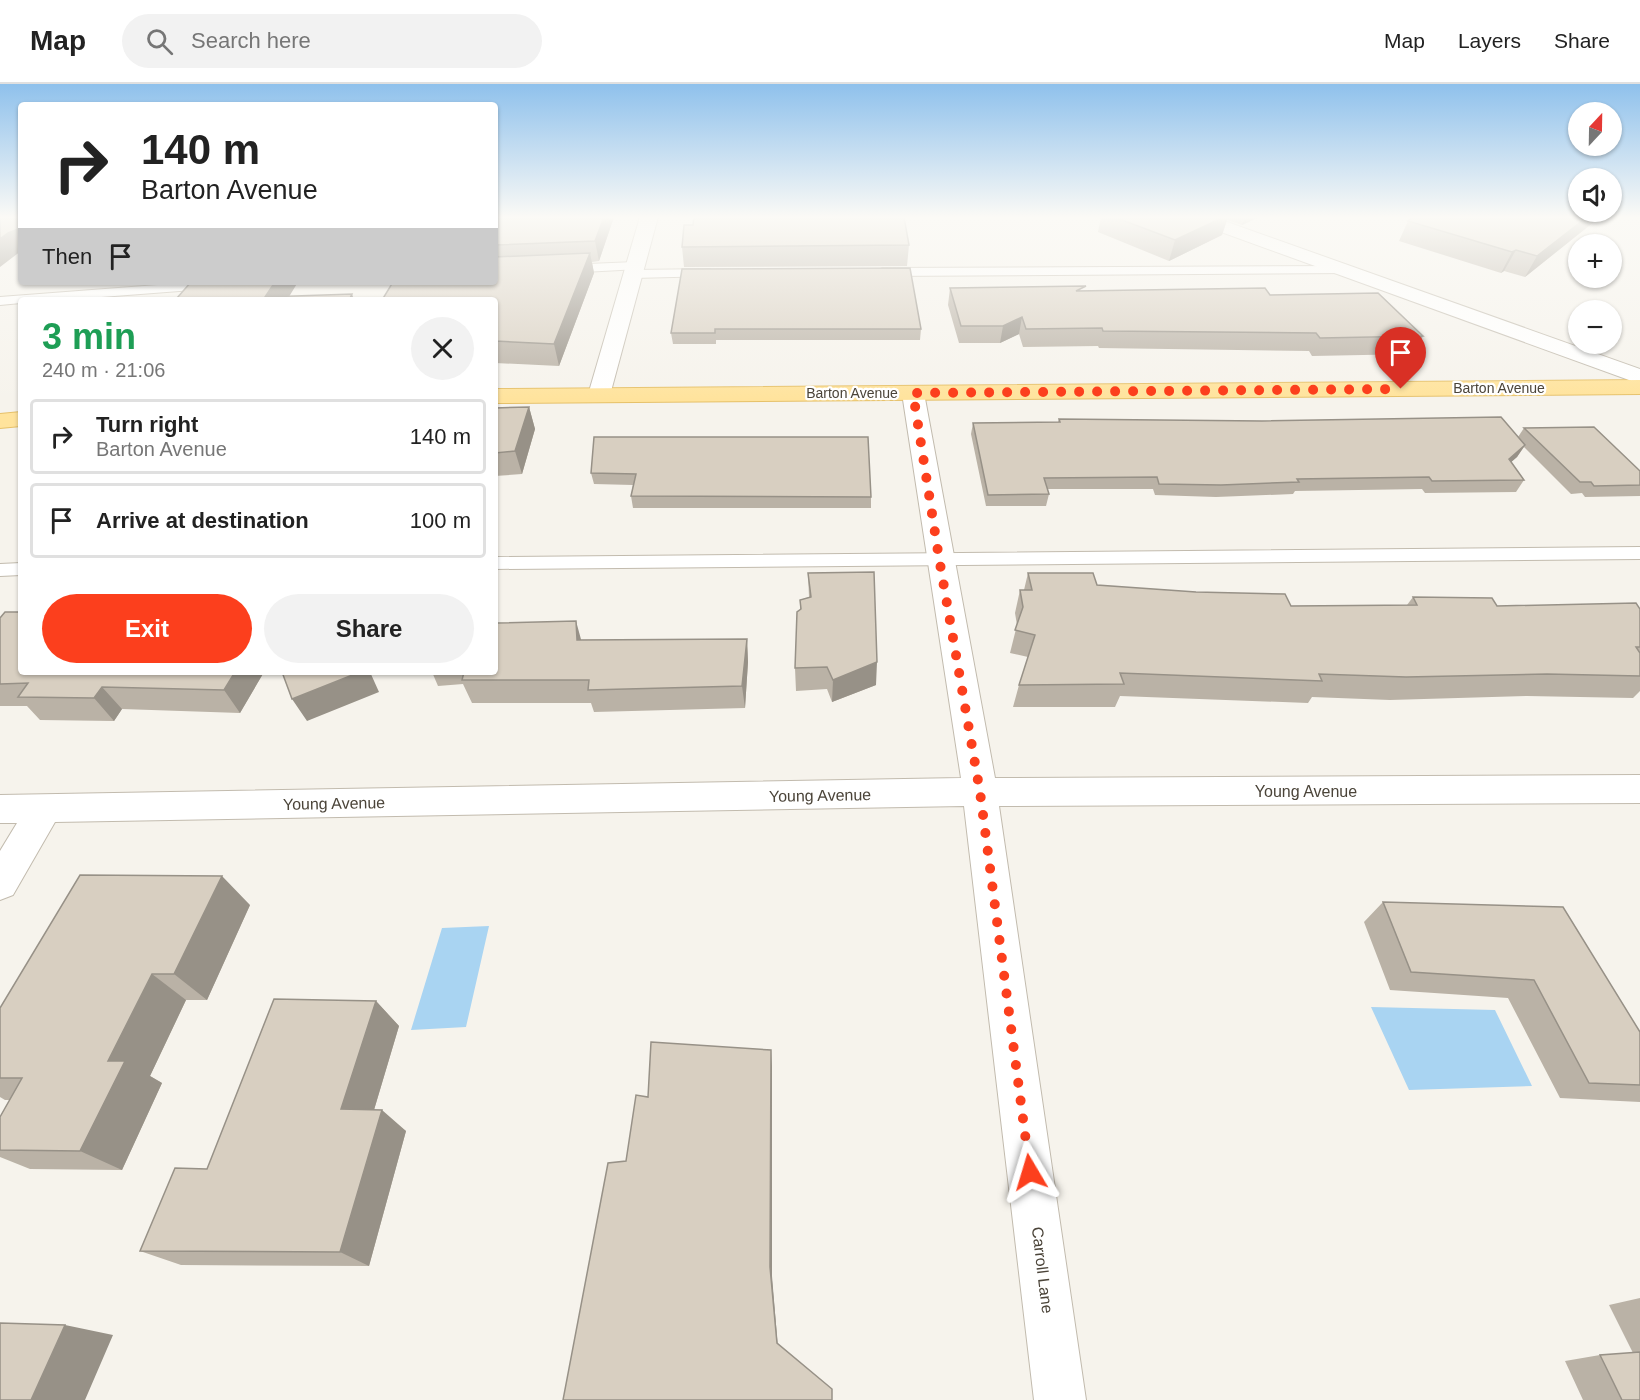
<!DOCTYPE html>
<html lang="en">
<head>
<meta charset="utf-8">
<style>
  :root { --surface:#fff; --page:#f2f2f2; --text:#222; --muted:#767676; --line:#e0e0e0; --accent:#fc3f1d }
  body { margin:0; font-family:Arial,sans-serif; background:var(--page); color:var(--text); height:100vh; display:flex; flex-direction:column; font-size:22px; white-space:nowrap }
  * { box-sizing:border-box; margin:0 }
  p { font-size:20px; color:var(--muted) }
  .icon { flex:none; width:33px; height:33px; fill:none; stroke:currentColor; stroke-width:2; stroke-linecap:round; stroke-linejoin:round }
  .map { position:relative; flex:1; overflow:hidden }
  .sheet { position:absolute; left:18px; top:213px; width:480px; height:378px; display:flex; flex-direction:column; background:var(--surface); border-radius:6px; box-shadow:0 2px 4px #0004 }
  .sheet>* { flex:none }
  .guide { position:absolute; left:18px; top:18px; width:480px; height:183px; border-radius:6px; box-shadow:0 2px 4px #0004; background:#fff; color:var(--text); overflow:hidden }
  .needle { width:39px; rotate:22deg }
  .tools { position:absolute; left:1568px; top:18px; display:grid; gap:12px }
  .tools a { display:grid; place-items:center; width:54px; height:54px; border-radius:50%; background:var(--surface); box-shadow:0 2px 4px #0004; font-size:30px }
  .pin { position:absolute; display:grid; place-items:center; width:51px; height:51px; color:#fff; margin:-62px -26px; border-radius:50% 50% 50% 0; rotate:-45deg; box-shadow:0 0 6px #0007 }
  .pin .icon { rotate:45deg }
  .me { position:absolute; width:66px; margin:-33px; rotate:353deg; stroke-linejoin:round; filter:drop-shadow(0 0 4px #0008) }
  .turn { display:flex; align-items:center; gap:21px; height:126px; padding:0 24px; font-size:27px }
  .turn .icon { width:78px; height:78px; stroke-width:2.5 }
  .turn b { display:block; font-size:42px; line-height:51px }
  .then { display:flex; align-items:center; height:57px; padding:0 24px; background:#0003; gap:12px; font-size:22px }
  .round { display:grid; place-items:center; flex:none; width:63px; height:63px; border-radius:32px; background:var(--page) }
  .headline { display:flex; align-items:center; justify-content:space-between; height:102px; padding:0 24px }
  h1 { font-size:36px; font-weight:700; line-height:45px; color:#1e9e55 }
  .action { display:flex; gap:12px; margin-top:auto; padding:12px 24px }
  .action a { flex:1; height:69px; border-radius:36px; background:var(--accent); color:#fff; font-size:24px; font-weight:700; line-height:69px; text-align:center }
  .action a+a { background:var(--page); color:var(--text) }
  ul { padding:0; list-style:none }
  li { display:flex; align-items:center; gap:18px; height:75px; margin:0 12px 9px; padding:0 12px; border:3px solid var(--line); border-radius:6px }
  li div { flex:1 }
  li b { display:block; font-size:22px }
  li em { font-style:normal }
  header { display:flex; align-items:center; gap:36px; box-sizing:border-box; height:84px; padding:0 30px; background:var(--surface); border-bottom:2px solid var(--line) }
  header strong { font-size:28px }
  nav { display:flex; gap:33px; margin-inline-start:auto; font-size:21px }
  .search { width:420px; height:54px; background:var(--page); display:flex; align-items:center; gap:15px; box-sizing:border-box; padding:0 21px; border-radius:33px; color:var(--muted); font-size:22px }
  .map>svg:first-child { display:block }
  .water { fill:#a9d4f2 }
  .lines { fill:none; stroke-linecap:round; stroke-linejoin:round }
  .service-casing { stroke:#c2bbae; stroke-width:2 }
  .minor-casing { stroke:#c2bbae; stroke-width:2 }
  .tertiary-casing { stroke:#c2bbae; stroke-width:2 }
  .primary-casing { stroke:#e6c16a; stroke-width:2 }
  .service { fill:#fff; fill-rule:evenodd }
  .minor { fill:#fff; fill-rule:evenodd }
  .tertiary { fill:#fff; fill-rule:evenodd }
  .primary { fill:#ffe39c; fill-rule:evenodd }
  .wall { fill:#bab2a6 }
  .shaded-wall { fill:#979187 }
  .building { fill:#d8cfc1; stroke:#979187; stroke-width:1.5 }
  .route { stroke:#fc3f1d; stroke-width:10; stroke-dasharray:0 18 }
  .labels { text-anchor:middle; stroke-width:4.5; stroke-linejoin:round; paint-order:stroke }
  .far-street-label { font-size:14px; fill:#4b4439; stroke:#fff }
  .street-label { font-size:16px; fill:#4b4439; stroke:#fff }
</style>
</head>
<body>
<header>
<strong>Map</strong>
<div class="search"><svg class="icon" aria-label="search" viewBox="0 0 24 24"><circle cx="10" cy="10" r="6"/><path d="M15 15l6 6"/></svg>Search here</div>
<nav><a>Map</a><a>Layers</a><a>Share</a></nav>
</header>
<div class="map">
<svg width="1640" height="1316" viewBox="0 0 1640 1316">
  <rect width="100%" height="100%" fill="#f6f3ec"/>
  <!-- water -->
  <path class="water" d="M 489,842 L 466,943 L 411,946 L 442,844 Z
    M 1371,923 L 1495,926 L 1532,1002 L 1409,1006 Z"/>
  <g class="lines">
    <defs>
      <path id="service" d="M 635,178 L 639,179 L 639,185 L 565,189 L 559,185 L 565,181 Z
        M 1346,182 L 1350,183 L 1350,189 L 882,192 L 876,188 L 882,184 Z
        M 710,185 L 716,189 L 714,192 L 633,194 L 627,190 L 633,186 Z
        M 197,198 L 251,198 L 245,202 L 62,216 L 21,216 L 21,219 L 0,221 L 0,213 Z
        M 1640,463 L 1640,475 L 495,485 L 495,473 Z
        M 21,479 L 21,491 L 0,492 L 0,480 Z"/>
      <path id="minor" d="M 640,133 L 658,133 L 610,311 L 607,316 L 599,318 L 591,316 L 588,311 Z
        M 913,302 L 921,304 L 924,309 L 995,694 L 1640,691 L 1640,719 L 999,722 L 1086,1316 L 1034,1316 L 964,722 L 55,738 L 13,811 L 0,816 L 0,767 L 17,739 L 0,739 L 0,711 L 961,694 L 902,309 L 905,304 Z"/>
      <path id="tertiary" d="M 1188,133 L 1213,133 L 1640,285 L 1640,300 L 1191,137 Z"/>
      <path id="primary" d="M 1640,296 L 1640,310 L 495,319 L 495,305 Z
        M 21,328 L 21,342 L 0,344 L 0,330 Z"/>
    </defs>
    <!-- service casing -->
    <use href="#service" class="service-casing"/>
    <!-- minor casing -->
    <use href="#minor" class="minor-casing"/>
    <!-- tertiary casing -->
    <use href="#tertiary" class="tertiary-casing"/>
    <!-- primary casing -->
    <use href="#primary" class="primary-casing"/>
    <!-- service -->
    <use href="#service" class="service"/>
    <!-- minor -->
    <use href="#minor" class="minor"/>
    <!-- tertiary -->
    <use href="#tertiary" class="tertiary"/>
    <!-- primary -->
    <use href="#primary" class="primary"/>
  </g>
  <!-- wall -->
  <path class="wall" d="M 495,133 L 614,133 L 599,177 L 592,178 L 594,189 L 559,282 L 495,279 Z
    M 1101,133 L 1259,133 L 1242,141 L 1227,136 L 1222,151 L 1169,177 L 1098,148 Z
    M 1413,133 L 1600,133 L 1525,193 L 1504,187 L 1501,189 L 1399,157 L 1408,137 Z
    M 909,161 L 907,182 L 684,183 L 682,163 Z
    M 682,185 L 921,245 L 920,256 L 716,256 L 716,260 L 673,260 L 671,249 Z
    M 950,204 L 1270,211 L 1423,252 L 1414,270 L 1312,272 L 1309,267 L 1099,264 L 1098,262 L 1023,263 L 1019,250 L 1000,259 L 959,259 L 948,221 Z
    M 529,323 L 535,345 L 522,390 L 495,392 L 495,324 Z
    M 1059,335 L 1518,353 L 1524,344 L 1640,387 L 1640,412 L 1585,413 L 1582,409 L 1571,410 L 1524,363 L 1517,373 L 1511,378 L 1524,396 L 1516,408 L 1425,409 L 1422,405 L 1295,407 L 1293,410 L 1216,413 L 1155,411 L 1153,405 L 1047,405 L 1049,410 L 1046,422 L 986,422 L 971,350 L 973,339 L 1058,338 Z
    M 594,353 L 871,413 L 871,424 L 633,424 L 631,412 L 633,401 L 594,400 L 591,389 Z
    M 808,489 L 876,601 L 832,618 L 827,605 L 796,607 L 795,584 L 800,525 L 800,516 L 809,513 Z
    M 1028,489 L 1097,501 L 1291,522 L 1407,521 L 1413,513 L 1497,522 L 1640,525 L 1640,607 L 1633,614 L 1527,612 L 1390,616 L 1312,613 L 1308,619 L 1120,612 L 1115,623 L 1013,623 L 1019,601 L 1028,573 L 1010,569 L 1017,541 L 1015,529 L 1020,506 L 1024,506 Z
    M 0,534 L 21,588 L 264,588 L 240,629 L 122,625 L 114,637 L 40,636 L 27,622 L 0,622 Z
    M 747,555 L 748,578 L 745,624 L 594,628 L 591,619 L 472,619 L 463,600 L 438,602 L 432,588 L 495,588 L 581,556 Z
    M 1383,818 L 1640,948 L 1640,1018 L 1560,1014 L 1508,914 L 1390,906 L 1364,838 Z
    M 250,821 L 207,916 L 186,916 L 150,992 L 162,999 L 122,1086 L 30,1085 L 0,1073 L 0,1033 L 10,1016 L 5,1016 L 0,1013 L 0,924 Z
    M 376,917 L 399,942 L 374,1026 L 406,1047 L 369,1182 L 181,1181 L 140,1167 L 207,1085 Z
    M 1640,1214 L 1640,1316 L 1583,1316 L 1565,1277 L 1600,1271 L 1633,1269 L 1609,1221 Z"/>
  <!-- shaded-wall -->
  <path class="shaded-wall" d="M 604,133 L 614,133 L 599,177 L 595,157 Z
    M 1224,133 L 1228,133 L 1222,151 L 1169,177 L 1175,156 Z
    M 1245,133 L 1259,133 L 1242,141 Z
    M 1587,133 L 1600,133 L 1525,193 L 1537,172 Z
    M 21,144 L 21,167 L 0,183 L 0,155 L 8,149 Z
    M 1516,166 L 1504,187 L 1501,189 L 1512,168 Z
    M 590,169 L 594,189 L 559,282 L 554,260 Z
    M 275,198 L 298,198 L 287,216 L 265,213 Z
    M 352,210 L 354,216 L 349,216 Z
    M 1022,233 L 1019,250 L 1000,259 L 1003,242 Z
    M 529,323 L 535,345 L 522,390 L 515,367 Z
    M 1525,361 L 1517,373 L 1501,387 L 1509,375 Z
    M 576,537 L 582,559 L 577,556 Z
    M 747,555 L 748,578 L 745,624 L 742,602 Z
    M 877,578 L 876,601 L 832,618 L 833,596 Z
    M 235,588 L 264,588 L 240,629 L 224,606 Z
    M 360,588 L 370,588 L 379,608 L 307,637 L 292,615 Z
    M 102,603 L 122,625 L 114,637 L 94,614 Z
    M 222,792 L 250,821 L 207,916 L 174,890 Z
    M 152,890 L 186,916 L 150,992 L 162,999 L 122,1086 L 80,1067 L 108,977 Z
    M 376,917 L 399,942 L 368,1046 L 341,1025 Z
    M 771,966 L 772,982 L 772,1192 L 778,1265 L 777,1259 L 770,1183 Z
    M 382,1026 L 406,1047 L 369,1182 L 340,1168 Z
    M 65,1241 L 113,1251 L 85,1316 L 31,1316 Z"/>
  <!-- building -->
  <path class="building" d="M 0,133 L 21,133 L 21,144 L 8,149 L 0,155 Z
    M 495,133 L 604,133 L 595,157 L 495,161 Z
    M 694,133 L 904,133 L 909,161 L 682,163 L 684,141 L 693,141 Z
    M 1114,133 L 1224,133 L 1175,156 Z
    M 1413,133 L 1587,133 L 1537,172 L 1516,166 L 1512,168 L 1408,137 Z
    M 590,169 L 554,260 L 495,257 L 495,216 L 382,216 L 393,198 L 495,198 L 495,173 Z
    M 910,184 L 921,245 L 715,245 L 715,249 L 671,249 L 682,185 Z
    M 191,198 L 275,198 L 265,213 L 352,210 L 349,216 L 128,216 L 177,214 Z
    M 1086,202 L 1076,207 L 1265,204 L 1270,211 L 1378,209 L 1423,252 L 1320,254 L 1316,249 L 1103,247 L 1102,244 L 1026,245 L 1022,233 L 1003,242 L 961,242 L 950,204 Z
    M 529,323 L 515,367 L 495,369 L 495,324 Z
    M 1501,333 L 1525,361 L 1509,375 L 1524,396 L 1432,397 L 1429,393 L 1297,395 L 1299,398 L 1221,401 L 1159,400 L 1157,393 L 1044,394 L 1049,410 L 988,411 L 973,339 L 1060,338 L 1059,335 L 1262,337 Z
    M 1594,343 L 1640,387 L 1640,401 L 1594,402 L 1591,398 L 1580,398 L 1524,344 Z
    M 594,353 L 868,353 L 871,413 L 631,412 L 636,390 L 591,389 Z
    M 874,488 L 877,578 L 833,596 L 827,583 L 795,584 L 797,528 L 801,525 L 800,516 L 811,513 L 808,489 Z
    M 1028,489 L 1093,489 L 1097,501 L 1196,508 L 1285,510 L 1291,522 L 1417,521 L 1413,513 L 1492,514 L 1497,522 L 1636,519 L 1640,525 L 1640,563 L 1636,563 L 1640,569 L 1640,592 L 1547,590 L 1406,593 L 1319,590 L 1322,597 L 1120,589 L 1124,600 L 1019,601 L 1035,551 L 1015,546 L 1023,523 L 1020,506 L 1032,506 Z
    M 5,528 L 21,528 L 21,588 L 235,588 L 224,606 L 102,603 L 94,614 L 18,613 L 28,599 L 0,600 L 0,534 Z
    M 576,537 L 577,556 L 747,555 L 742,602 L 588,606 L 589,596 L 462,596 L 464,588 L 495,588 L 495,539 Z
    M 282,588 L 360,588 L 292,615 Z
    M 80,791 L 222,792 L 174,890 L 152,890 L 108,977 L 125,977 L 80,1067 L 0,1066 L 0,1033 L 22,994 L 0,994 L 0,924 Z
    M 1383,818 L 1563,823 L 1640,948 L 1640,1001 L 1589,999 L 1534,896 L 1411,888 Z
    M 274,915 L 376,917 L 341,1025 L 382,1026 L 340,1168 L 140,1167 L 175,1084 L 207,1085 Z
    M 651,958 L 771,966 L 770,1183 L 777,1259 L 832,1305 L 832,1316 L 563,1316 L 608,1079 L 626,1077 L 636,1011 L 648,1013 Z
    M 0,1239 L 65,1241 L 31,1316 L 0,1316 Z
    M 1640,1268 L 1640,1316 L 1622,1316 L 1600,1271 Z"/>
  <!-- sky -->
  <linearGradient id="sky" x2="0" y2="1"><stop stop-color="#8fc1ec"/><stop offset="0.42" stop-color="#fbfaf6"/><stop offset="1" stop-color="#fbfaf6" stop-opacity="0"/></linearGradient>
  <rect width="1640" height="317" fill="url(#sky)"/>
  <g class="lines">
    <!-- route -->
    <path class="route" d="M 1030,1088 L 980,708 L 939,474 L 913,309 L 1401,305"/>
  </g>
  <g class="labels">
    <!-- far-street labels -->
    <g class="far-street-label">
      <text x="1499" y="309">Barton Avenue</text>
      <text x="852" y="314">Barton Avenue</text>
    </g>
    <!-- street labels -->
    <g class="street-label">
      <text x="1306" y="713">Young Avenue</text>
      <text transform="translate(820 711) rotate(-1)" y="6">Young Avenue</text>
      <text transform="translate(334 719) rotate(-1)" y="6">Young Avenue</text>
      <text transform="translate(1043 1186) rotate(83)" y="6">Carroll Lane</text>
    </g>
  </g>
</svg>
<div class="tools">
<a><svg class="needle" viewBox="-14 -14 28 28"><path d="M0-13l5 13h-10z" fill="#e53935"/><path d="M0 13l5-13h-10z" fill="#767676"/></svg></a>
<a><svg class="icon" aria-label="sound" viewBox="0 0 24 24"><path d="M4 9h4l5-4v14l-5-4H4zM17 9q2 3 0 6"/></svg></a>
<a>+</a>
<a>−</a>
</div>
<div class="pin" style="left:1401px;top:305px;background:#d93025"><svg class="icon" aria-label="arrive" viewBox="0 0 24 24"><path d="M6 21V4h12l-3 4 3 4H6"/></svg></div>
<svg class="me" style="left:1030px;top:1088px" viewBox="-20 -20 40 40"><path d="M0-17L14 15 0 8-14 15z" fill="#fc3f1d" stroke="#fff" stroke-width="4"/></svg>
<div class="guide">
<div class="turn"><svg class="icon" aria-label="right" viewBox="0 0 24 24"><path d="M7 20v-9h11M14 6l5 5-5 5"/></svg><div><b>140 m</b>Barton Avenue</div></div>
<div class="then">Then<svg class="icon" aria-label="arrive" viewBox="0 0 24 24"><path d="M6 21V4h12l-3 4 3 4H6"/></svg></div>
</div>
<section class="sheet">
<div class="headline"><div><h1>3 min</h1><p>240 m · 21:06</p></div><a class="round"><svg class="icon" aria-label="close" viewBox="0 0 24 24"><path d="M6 6l12 12M18 6L6 18"/></svg></a></div>
<ul>
<li><svg class="icon" aria-label="right" viewBox="0 0 24 24"><path d="M7 20v-9h11M14 6l5 5-5 5"/></svg><div><b>Turn right</b><p>Barton Avenue</p></div><em>140 m</em></li>
<li><svg class="icon" aria-label="arrive" viewBox="0 0 24 24"><path d="M6 21V4h12l-3 4 3 4H6"/></svg><div><b>Arrive at destination</b></div><em>100 m</em></li>
</ul>
<div class="action"><a>Exit</a><a>Share</a></div>
</section>
</div>
</body>
</html>
